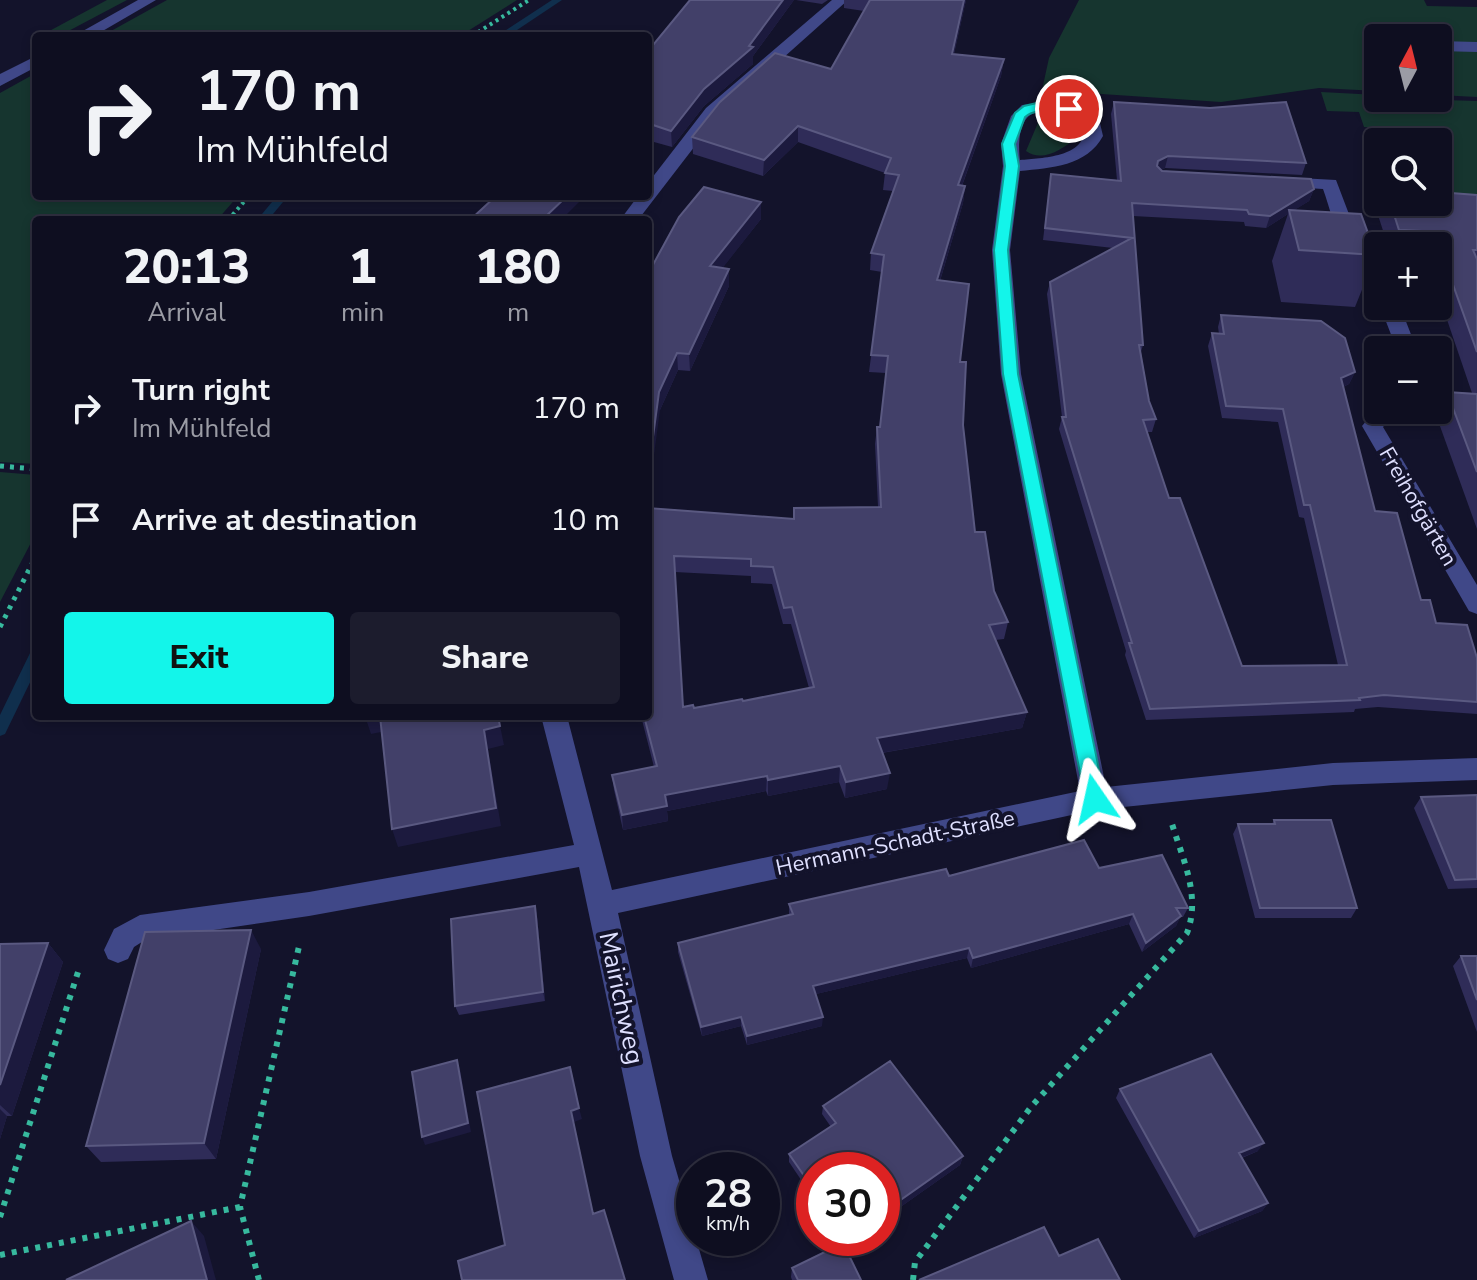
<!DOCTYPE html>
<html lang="en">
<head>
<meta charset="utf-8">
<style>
  :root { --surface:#0e0e20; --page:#1c1c2d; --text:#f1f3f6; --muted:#9b9ca5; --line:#2e2e3e; --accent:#13f5ea }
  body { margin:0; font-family:"Nunito Sans",sans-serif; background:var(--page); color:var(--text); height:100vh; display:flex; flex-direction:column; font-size:30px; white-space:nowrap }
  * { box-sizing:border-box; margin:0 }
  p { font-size:26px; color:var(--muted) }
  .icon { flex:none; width:44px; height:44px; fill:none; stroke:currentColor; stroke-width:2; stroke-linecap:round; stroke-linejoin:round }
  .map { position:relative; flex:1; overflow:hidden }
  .details { position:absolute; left:32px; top:216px; width:620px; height:504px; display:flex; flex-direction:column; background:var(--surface); border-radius:8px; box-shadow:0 4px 12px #0003,0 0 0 2px var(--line) }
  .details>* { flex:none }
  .hud { position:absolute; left:32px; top:32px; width:620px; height:168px; border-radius:8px; box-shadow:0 4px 12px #0003,0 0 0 2px var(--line); background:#0e0e20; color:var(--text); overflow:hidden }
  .needle { width:52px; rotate:7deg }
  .controls { position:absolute; left:1364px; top:24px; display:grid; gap:16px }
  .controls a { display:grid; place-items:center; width:88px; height:88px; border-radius:8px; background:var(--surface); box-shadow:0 4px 12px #0003,0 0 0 2px var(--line); font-size:40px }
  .speed { position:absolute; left:676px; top:1152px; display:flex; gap:16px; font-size:40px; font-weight:700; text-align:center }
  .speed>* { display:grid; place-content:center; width:104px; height:104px; border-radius:50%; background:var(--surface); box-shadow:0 4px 12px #0003,0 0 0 2px var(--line); line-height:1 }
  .speed small { font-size:20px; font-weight:400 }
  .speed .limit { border:12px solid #d22; background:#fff; color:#111 }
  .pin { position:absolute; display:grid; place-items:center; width:68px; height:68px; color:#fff; margin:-34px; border:4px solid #fff; border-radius:50%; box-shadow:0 2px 8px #0007 }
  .me { position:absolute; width:88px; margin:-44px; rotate:349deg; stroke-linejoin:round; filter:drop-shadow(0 0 6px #0008) }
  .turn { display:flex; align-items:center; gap:28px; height:168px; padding:0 32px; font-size:36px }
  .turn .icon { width:104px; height:104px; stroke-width:2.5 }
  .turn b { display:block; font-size:56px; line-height:68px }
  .eta { display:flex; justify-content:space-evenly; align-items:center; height:136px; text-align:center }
  .eta b { font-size:48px; font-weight:800; line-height:56px }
  .button { display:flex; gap:16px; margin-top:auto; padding:16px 32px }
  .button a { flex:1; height:92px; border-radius:8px; background:var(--accent); color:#111; font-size:32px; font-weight:800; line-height:92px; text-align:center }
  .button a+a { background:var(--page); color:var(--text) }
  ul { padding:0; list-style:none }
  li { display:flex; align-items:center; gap:24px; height:112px; padding:0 32px }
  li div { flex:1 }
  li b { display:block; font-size:30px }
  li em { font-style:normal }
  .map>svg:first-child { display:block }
  .green { fill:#16352f }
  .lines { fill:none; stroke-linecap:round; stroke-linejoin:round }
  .stream { fill:#102f4d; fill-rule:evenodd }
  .path-far2 { stroke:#37b99e; stroke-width:4; stroke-dasharray:3 4; stroke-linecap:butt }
  .path-far1 { stroke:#37b99e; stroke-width:5; stroke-dasharray:4 6; stroke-linecap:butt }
  .path { stroke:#37b99e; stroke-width:6; stroke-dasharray:5 7; stroke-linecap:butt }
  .minor { fill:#404888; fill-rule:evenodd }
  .wall { fill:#2f2c58; fill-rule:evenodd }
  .shaded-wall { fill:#1c1a3e }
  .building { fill:#424069; stroke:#5a5981; stroke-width:2; fill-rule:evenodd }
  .route { fill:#13f5ea; stroke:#0c9f98; stroke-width:2 }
  .labels { text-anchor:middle; stroke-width:8; stroke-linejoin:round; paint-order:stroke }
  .street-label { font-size:22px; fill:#dedffe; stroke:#13132b }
  .near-street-label { font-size:26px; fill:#dedffe; stroke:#13132b }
</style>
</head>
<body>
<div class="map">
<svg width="1477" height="1280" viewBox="0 0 1477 1280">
  <rect width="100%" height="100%" fill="#13132b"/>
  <!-- green -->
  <path class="green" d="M 107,0 L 127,0 L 59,36 L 40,36 Z
    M 167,0 L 517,0 L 460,36 L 102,36 Z
    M 1079,0 L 1424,0 L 1427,6 L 1477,7 L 1477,45 L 1438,42 L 1438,38 L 1378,38 L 1378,91 L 1319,88 L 1221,102 L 1042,90 L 1049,58 Z
    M 1477,49 L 1477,97 L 1438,95 L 1438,52 L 1442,56 L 1449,50 Z
    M 36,73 L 36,196 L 238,196 L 217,220 L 36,220 L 36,464 L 0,462 L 0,93 Z
    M 1321,92 L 1378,95 L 1378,98 L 1477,101 L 1477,198 L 1441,195 L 1438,185 L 1438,142 L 1424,142 L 1420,131 L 1364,127 L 1359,112 L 1327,111 Z
    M 1048,116 L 1066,119 L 1077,127 L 1076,138 C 1063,149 1042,163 1026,151 L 1040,118 Z
    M 0,472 L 36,475 L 36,533 L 0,602 Z"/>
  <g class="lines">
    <!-- stream -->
    <path class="stream" d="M 552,0 L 562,0 L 508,36 L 497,36 Z
      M 277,196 L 288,196 L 268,220 L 257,220 Z
      M 36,650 L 36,670 L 5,734 L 0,736 L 0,715 L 31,651 Z"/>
    <!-- path-far2 -->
    <path class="path-far2" d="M 472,36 L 529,0
      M 228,220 L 249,196"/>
    <!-- path-far1 -->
    <path class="path-far1" d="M 0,466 L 36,469
      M 0,627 L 36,556"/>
    <!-- path -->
    <path class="path" d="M 0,1217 L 78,972
      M 0,1255 L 240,1207
      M 259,1280 L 240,1207 L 300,942
      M 913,1280 L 915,1262 L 1031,1107 L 1187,933 C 1201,896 1183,860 1172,824"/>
    <!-- minor -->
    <path class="minor" d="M 138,0 L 156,0 L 94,36 L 74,36 Z
      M 832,0 L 848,0 L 718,116 L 638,220 L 620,220 L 638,196 L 648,196 L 648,183 L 706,108 Z
      M 1438,41 L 1477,42 L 1477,52 L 1438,51 Z
      M 36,56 L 36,67 L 0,86 L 0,74 Z
      M 1055,102 L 1075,106 L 1099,119 L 1103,136 C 1087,166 1051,168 1020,171 L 1010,250 L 1021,374 L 1106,787 L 1333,763 L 1477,758 L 1477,780 L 1333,785 L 1095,810 L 618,913 L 672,1156 L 708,1280 L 674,1280 L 640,1156 L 579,867 L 309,916 L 145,940 L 134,947 L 128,959 L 118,963 L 108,959 L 104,950 L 114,929 L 140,915 L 309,892 L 574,845 L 541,716 L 567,716 L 612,890 L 1080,791 L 1001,374 L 992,250 L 1003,166 L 1001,144 L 1011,116 L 1022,105 ZM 1055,112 L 1065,113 L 1085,125 C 1088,157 1043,158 1020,160 C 1018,147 1018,117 1035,113 C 1041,111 1049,112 1055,112 Z
      M 1281,177 L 1336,180 L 1363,251 L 1378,263 L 1378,279 C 1342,270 1334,219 1323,189 L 1275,186 L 1272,182 Z
      M 1380,306 L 1400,306 L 1417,350 L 1397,350 Z
      M 1378,407 L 1378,410 L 1397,410 L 1383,427 L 1477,585 L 1477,614 L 1469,611 L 1362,426 Z"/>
  </g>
  <!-- wall -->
  <path class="wall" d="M 794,0 L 753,56 L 753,64 L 704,106 L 672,147 L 654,142 L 648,51 Z
    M 796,0 L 828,0 L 822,4 Z
    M 844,0 L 966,0 L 954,54 L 1004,59 L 1001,76 L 962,186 L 965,186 L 963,203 L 940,281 L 960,362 L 963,425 L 975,532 L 994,591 L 1008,622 L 1004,639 L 995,640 L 1027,712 L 1022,728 L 882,753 L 887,789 L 845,798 L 839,782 L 768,796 L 766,791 L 667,811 L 668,821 L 623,830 L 614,790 L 612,775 L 654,767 L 641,716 L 648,716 L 648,508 L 793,519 L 794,508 L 878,507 L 875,444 L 877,427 L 880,427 L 886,373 L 869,372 L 882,272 L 870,270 L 871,253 L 893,191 L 883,190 L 885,173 L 798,142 L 763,176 L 693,154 L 692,137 L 831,69 L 864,11 L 844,8 ZM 675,572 L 751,576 L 751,583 L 772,584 L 783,624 L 791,624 L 809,688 L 743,701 L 694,708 L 683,707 Z
    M 1114,102 L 1306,163 L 1302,175 L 1165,168 L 1161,170 L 1314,189 L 1309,201 L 1294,210 L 1376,255 L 1355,307 L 1281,302 L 1272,261 L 1288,214 L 1266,228 L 1245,226 L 1244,222 L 1133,216 L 1143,345 L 1141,352 L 1149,401 L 1156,419 L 1152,432 L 1147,432 L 1169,498 L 1242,666 L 1338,665 L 1304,518 L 1299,517 L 1278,422 L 1222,418 L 1208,346 L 1212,333 L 1219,334 L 1218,327 L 1221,315 L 1355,372 L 1349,384 L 1343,387 L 1375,511 L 1421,600 L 1436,623 L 1477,658 L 1477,714 L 1378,707 L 1355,709 L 1354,712 L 1146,720 L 1125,655 L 1126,651 L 1059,429 L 1062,417 L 1047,294 L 1050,282 L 1113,248 L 1043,240 L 1051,174 L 1117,180 L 1111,114 Z
    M 1477,195 L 1477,529 L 1436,415 L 1447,392 L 1472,393 L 1442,305 L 1438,305 L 1438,246 L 1388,246 L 1377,212 L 1381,202 L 1438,202 Z
    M 761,202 L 761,219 L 722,268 L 729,286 L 690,371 L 678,370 L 660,410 L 648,274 Z
    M 1477,795 L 1477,888 L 1448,889 L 1414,808 L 1421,797 Z
    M 1274,820 L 1357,908 L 1351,918 L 1255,918 L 1233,834 L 1238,824 L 1272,824 Z
    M 1099,868 L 1188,908 L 1183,917 L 1180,917 L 1176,926 L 1142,952 L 1129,924 L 971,968 L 967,958 L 816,994 L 822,1026 L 747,1045 L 741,1026 L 702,1036 L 678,952 L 678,943 L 789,915 L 789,904 L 949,876 Z
    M 535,906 L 537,916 L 545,1001 L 459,1015 L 455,1006 Z
    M 48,943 L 63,962 L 12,1116 L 7,1116 L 0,1139 L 0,944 Z
    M 261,949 L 216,1159 L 101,1162 L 86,1146 Z
    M 1461,956 L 1477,956 L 1477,1032 L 1453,966 Z
    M 1120,1089 L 1258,1151 L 1242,1158 L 1268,1203 L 1262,1211 L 1194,1238 L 1116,1098 Z
    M 823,1106 L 963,1156 L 960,1165 L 882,1220 L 882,1170 L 814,1170 L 814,1199 L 789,1162 L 789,1154 L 831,1127 L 822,1114 Z
    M 840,1238 L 856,1238 L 845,1245 Z
    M 792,1268 L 861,1280 L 792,1280 L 791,1277 Z"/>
  <!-- shaded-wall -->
  <path class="shaded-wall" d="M 783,0 L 794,0 L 753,56 L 753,64 L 704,106 L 672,147 L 671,131 L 704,89 L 749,46 Z
    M 964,0 L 966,0 L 950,70 L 952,54 Z
    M 1004,59 L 1001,76 L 956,202 L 958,185 Z
    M 653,125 L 654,142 L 648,150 L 648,132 Z
    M 798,126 L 798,142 L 763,176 L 764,160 Z
    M 1168,156 L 1165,168 L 1155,173 L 1158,161 Z
    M 965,186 L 963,203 L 935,297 L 937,280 Z
    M 1314,189 L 1309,201 L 1290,213 L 1289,210 L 1288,214 L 1266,228 L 1270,216 Z
    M 567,196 L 585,196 L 561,220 L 542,220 Z
    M 761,202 L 761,219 L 711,283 L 710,266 Z
    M 729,269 L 729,286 L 690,371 L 689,354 Z
    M 677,353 L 678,370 L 660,410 L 648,500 L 648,474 L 659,392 Z
    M 1355,372 L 1349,384 L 1336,390 L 1341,378 Z
    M 1027,712 L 1022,728 L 875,754 L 877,738 Z
    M 365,716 L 381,716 L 386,731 L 371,734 Z
    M 498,716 L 504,745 L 488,749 L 501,826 L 398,847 L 392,829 L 484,730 Z
    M 840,766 L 839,782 L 768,796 L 768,780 Z
    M 890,773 L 887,789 L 845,798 L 846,782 Z
    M 767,776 L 766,791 L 667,811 L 668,821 L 623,830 L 622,815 L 665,795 Z
    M 535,906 L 537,916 L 545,1001 L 543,992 Z
    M 1133,914 L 1129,924 L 971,968 L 973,958 Z
    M 1181,916 L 1176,926 L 1142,952 L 1146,943 Z
    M 251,930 L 261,949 L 216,1159 L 204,1143 Z
    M 48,943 L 63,962 L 12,1116 L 0,1105 L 0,1085 Z
    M 969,948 L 967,958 L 812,995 L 813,986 Z
    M 741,1017 L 741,1026 L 702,1036 L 701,1027 Z
    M 823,1017 L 822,1026 L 747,1045 L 747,1036 Z
    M 457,1060 L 460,1069 L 471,1132 L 425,1145 L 422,1137 Z
    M 579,1108 L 582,1119 L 574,1122 L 571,1111 Z
    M 0,1109 L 7,1116 L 0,1139 Z
    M 1264,1143 L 1258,1151 L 1233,1161 L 1239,1153 Z
    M 963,1156 L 960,1165 L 882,1220 L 882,1213 Z
    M 1268,1203 L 1262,1211 L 1194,1238 L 1199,1231 Z
    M 191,1221 L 204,1236 L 216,1280 L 207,1280 Z
    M 847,1238 L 856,1238 L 845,1245 Z"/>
  <!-- building -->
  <path class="building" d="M 690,0 L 783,0 L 749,46 L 753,47 L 704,89 L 671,131 L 653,125 L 648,132 L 648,51 Z
    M 870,0 L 964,0 L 952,54 L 1004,59 L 958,185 L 965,186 L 937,280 L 969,284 L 960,362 L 966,362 L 963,425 L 975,532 L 985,532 L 994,591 L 1008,622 L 989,625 L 1027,712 L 877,738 L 890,773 L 846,782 L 840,766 L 768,780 L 767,776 L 665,795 L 667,806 L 622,815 L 612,775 L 657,766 L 644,716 L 648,716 L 648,508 L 794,519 L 794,508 L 881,507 L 877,427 L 880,427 L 888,356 L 871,355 L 884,255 L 871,253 L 899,175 L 885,173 L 891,158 L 798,126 L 764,160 L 692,137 L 720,102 L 775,53 L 831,69 ZM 674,556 L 751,559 L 751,566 L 773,567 L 784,608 L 792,607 L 814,687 L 743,701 L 742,699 L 694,708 L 693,705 L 683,707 Z
    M 1114,102 L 1210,108 L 1286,102 L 1306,163 L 1168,156 L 1158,161 L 1157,166 L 1162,171 L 1311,179 L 1314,189 L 1270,216 L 1249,214 L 1247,210 L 1132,203 L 1143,345 L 1139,345 L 1149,401 L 1156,419 L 1143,420 L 1169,498 L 1180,498 L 1242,666 L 1347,665 L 1310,505 L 1304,505 L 1283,409 L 1226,406 L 1212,333 L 1224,334 L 1221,315 L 1321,321 L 1345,338 L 1355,372 L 1341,378 L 1375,511 L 1397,513 L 1421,600 L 1430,600 L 1436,623 L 1467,625 L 1477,658 L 1477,702 L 1384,695 L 1359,698 L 1360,700 L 1150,709 L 1129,643 L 1132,643 L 1062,417 L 1066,417 L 1050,282 L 1132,238 L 1045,228 L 1051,174 L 1121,181 Z
    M 704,187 L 761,202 L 710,266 L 729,269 L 689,354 L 677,353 L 659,392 L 648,474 L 648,274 L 679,217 Z
    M 1438,192 L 1477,195 L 1477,250 L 1473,250 L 1477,259 L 1477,352 L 1452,282 L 1442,281 L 1438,271 L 1438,246 L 1428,246 L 1422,231 L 1399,230 L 1390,202 L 1438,202 Z
    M 496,196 L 567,196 L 542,220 L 470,220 Z
    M 1289,210 L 1361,214 L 1376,255 L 1299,250 Z
    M 1447,392 L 1477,394 L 1477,472 Z
    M 380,716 L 498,716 L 500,726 L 484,730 L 496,808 L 392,829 Z
    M 1477,795 L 1477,879 L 1455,880 L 1421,797 Z
    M 1274,820 L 1331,820 L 1357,908 L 1260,908 L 1238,824 L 1275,824 Z
    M 1084,840 L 1099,868 L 1162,855 L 1188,908 L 1176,908 L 1181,916 L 1146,943 L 1133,914 L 973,958 L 969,948 L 813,986 L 823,1017 L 747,1036 L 741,1017 L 701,1027 L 678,943 L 793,914 L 789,904 L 946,869 L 949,876 Z
    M 535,906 L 543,992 L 455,1006 L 451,919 Z
    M 251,930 L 204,1143 L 86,1146 L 145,932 Z
    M 48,943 L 0,1085 L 0,944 Z
    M 1461,956 L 1477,956 L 1477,1000 Z
    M 1211,1054 L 1264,1143 L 1239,1153 L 1268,1203 L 1199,1231 L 1120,1089 Z
    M 457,1060 L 468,1123 L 422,1137 L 412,1072 Z
    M 890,1061 L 963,1156 L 882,1213 L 882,1170 L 814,1170 L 814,1190 L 789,1154 L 836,1123 L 823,1106 Z
    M 570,1067 L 579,1108 L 571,1111 L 593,1214 L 604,1210 L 625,1280 L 462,1280 L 458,1261 L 505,1245 L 477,1092 Z
    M 191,1221 L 207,1280 L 66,1280 Z
    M 1044,1227 L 1059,1256 L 1098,1239 L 1120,1280 L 919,1280 Z
    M 843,1243 L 861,1280 L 798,1280 L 792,1268 Z"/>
  <!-- route -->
  <path class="route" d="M 1041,102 L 1069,106 L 1075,109 C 1059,119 1041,104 1025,117 L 1015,144 L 1019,166 L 1008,250 L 1018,374 L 1105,799 L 1102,805 L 1095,807 L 1088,805 L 1085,799 L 1003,374 L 994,250 L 1005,166 L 1002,144 L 1015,113 L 1024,106 Z"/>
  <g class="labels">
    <!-- street labels -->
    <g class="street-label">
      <text transform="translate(1419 506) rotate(60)" y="8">Freihofgärten</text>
      <text transform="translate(895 842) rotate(-12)" y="8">Hermann-Schadt-Straße</text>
    </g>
    <!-- near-street labels -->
    <g class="near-street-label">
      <text transform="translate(622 998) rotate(78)" y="9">Mairichweg</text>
    </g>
  </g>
</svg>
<div class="controls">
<a><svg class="needle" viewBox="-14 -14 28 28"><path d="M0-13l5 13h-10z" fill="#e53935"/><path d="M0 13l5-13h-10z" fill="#9b9ca5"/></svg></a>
<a><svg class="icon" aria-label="search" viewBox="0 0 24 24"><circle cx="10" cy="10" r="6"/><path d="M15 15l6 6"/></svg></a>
<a>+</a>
<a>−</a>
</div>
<div class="speed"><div>28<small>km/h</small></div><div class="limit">30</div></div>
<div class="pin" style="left:1069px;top:109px;background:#d93025"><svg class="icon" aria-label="arrive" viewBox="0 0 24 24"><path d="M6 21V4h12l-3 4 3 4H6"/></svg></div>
<svg class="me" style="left:1095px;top:799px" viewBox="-20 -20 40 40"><path d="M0-17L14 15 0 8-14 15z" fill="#13f5ea" stroke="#fff" stroke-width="4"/></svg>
<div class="hud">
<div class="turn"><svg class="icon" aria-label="right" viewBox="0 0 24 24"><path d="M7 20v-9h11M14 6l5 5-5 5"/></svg><div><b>170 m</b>Im Mühlfeld</div></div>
</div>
<section class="details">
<div class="eta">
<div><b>20:13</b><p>Arrival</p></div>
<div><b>1</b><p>min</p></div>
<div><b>180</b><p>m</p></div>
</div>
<ul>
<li><svg class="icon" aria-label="right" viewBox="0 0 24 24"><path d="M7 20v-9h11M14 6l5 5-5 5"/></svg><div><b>Turn right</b><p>Im Mühlfeld</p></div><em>170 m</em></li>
<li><svg class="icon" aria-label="arrive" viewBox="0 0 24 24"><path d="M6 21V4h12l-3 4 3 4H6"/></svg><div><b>Arrive at destination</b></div><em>10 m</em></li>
</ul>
<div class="button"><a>Exit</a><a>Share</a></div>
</section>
</div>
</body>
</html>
